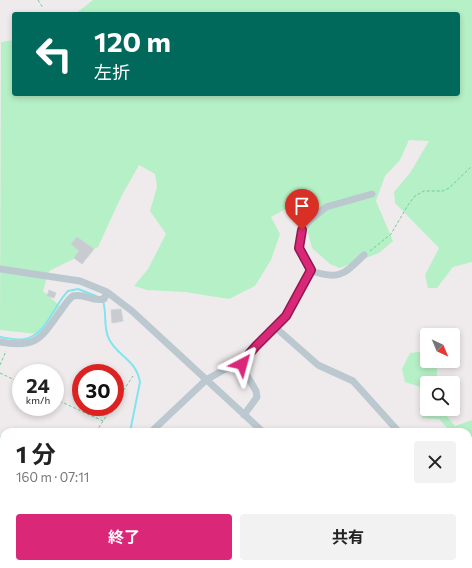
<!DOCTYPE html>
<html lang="ja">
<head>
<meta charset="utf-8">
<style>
  :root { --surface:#fff; --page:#f2f2f2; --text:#222; --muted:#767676; --accent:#db2777 }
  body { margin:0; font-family:Commissioner,"Noto Sans JP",sans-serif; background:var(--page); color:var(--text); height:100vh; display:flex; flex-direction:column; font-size:15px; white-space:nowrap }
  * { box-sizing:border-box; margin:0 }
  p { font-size:13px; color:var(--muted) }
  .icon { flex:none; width:22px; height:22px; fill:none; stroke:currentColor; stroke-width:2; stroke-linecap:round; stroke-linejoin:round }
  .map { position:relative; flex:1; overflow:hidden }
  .details { position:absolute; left:0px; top:428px; width:472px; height:140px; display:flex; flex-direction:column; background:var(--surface); border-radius:12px 12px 0 0; box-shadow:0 2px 6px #0003 }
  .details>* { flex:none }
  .guide { position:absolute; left:12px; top:12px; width:448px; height:84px; border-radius:4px; box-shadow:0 2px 6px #0003; background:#00695c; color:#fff; overflow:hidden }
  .needle { width:26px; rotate:136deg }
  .controls { position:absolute; left:420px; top:328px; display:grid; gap:8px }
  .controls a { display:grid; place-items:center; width:40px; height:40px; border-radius:4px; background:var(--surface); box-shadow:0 2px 6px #0003; font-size:20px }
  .speed { position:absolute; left:12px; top:364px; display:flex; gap:8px; font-size:20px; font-weight:700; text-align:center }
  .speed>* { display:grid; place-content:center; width:52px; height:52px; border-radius:50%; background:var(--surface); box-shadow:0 2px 6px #0003; line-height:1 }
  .speed small { font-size:10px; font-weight:400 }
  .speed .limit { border:6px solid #d22; background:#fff; color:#111 }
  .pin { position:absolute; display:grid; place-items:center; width:34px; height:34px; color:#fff; margin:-41px -17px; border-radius:50% 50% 50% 0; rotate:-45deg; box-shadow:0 0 4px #0007 }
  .pin .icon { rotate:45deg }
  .me { position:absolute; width:44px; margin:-22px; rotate:39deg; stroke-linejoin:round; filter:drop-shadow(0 0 3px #0008) }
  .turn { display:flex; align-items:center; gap:14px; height:84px; padding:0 16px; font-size:18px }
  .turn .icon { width:52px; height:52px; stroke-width:2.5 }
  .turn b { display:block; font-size:28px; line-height:34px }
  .round { display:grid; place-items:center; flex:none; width:42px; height:42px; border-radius:4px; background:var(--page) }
  .headline { display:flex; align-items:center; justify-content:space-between; height:68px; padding:0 16px }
  h1 { font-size:24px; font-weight:700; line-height:30px }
  .primary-button { display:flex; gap:8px; margin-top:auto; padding:8px 16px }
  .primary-button a { flex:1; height:46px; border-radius:4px; background:var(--accent); color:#fff; font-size:16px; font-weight:700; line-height:46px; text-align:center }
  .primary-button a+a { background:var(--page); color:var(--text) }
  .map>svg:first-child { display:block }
  .green { fill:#b6f0c6 }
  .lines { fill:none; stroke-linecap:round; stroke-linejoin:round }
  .stream { stroke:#81e4ef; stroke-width:2 }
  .building { fill:#c8ccd1; stroke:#cfd3d8 }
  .path { stroke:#6dcf94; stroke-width:1; stroke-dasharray:3 2; stroke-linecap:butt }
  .minor { stroke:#bbc8cf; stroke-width:7 }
  .route-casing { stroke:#8e194d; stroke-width:10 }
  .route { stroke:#db2777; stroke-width:7 }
</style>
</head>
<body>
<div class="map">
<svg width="472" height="568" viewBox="0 0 472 568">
  <rect width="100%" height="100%" fill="#efebec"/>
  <!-- green -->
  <path class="green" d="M 93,0 L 472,0 L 472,262 L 453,267 L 437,288 L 428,288 L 425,275 L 439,248 L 395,203 L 394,192 L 410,173 L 429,141 L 409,140 L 400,160 L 385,176 L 376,201 L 393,241 L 379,253 L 340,268 L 330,264 L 312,248 L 303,215 L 291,206 L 271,217 L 280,234 L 271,260 L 255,286 L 229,299 L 185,292 L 147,290 L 134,286 L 148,269 L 166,234 L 150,211 L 157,187 L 155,174 L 139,165 L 121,197 L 98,247 L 49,271 L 43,291 L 60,306 L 38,334 L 0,330 L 1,42 L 14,40 L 14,94 L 458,94 L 458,14 L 75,14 Z
    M 427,351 L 427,361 L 437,361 L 437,383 L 427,383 L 427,409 L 441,409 L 455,426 L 472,420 L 472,534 L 468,534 L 468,432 L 448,432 L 449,430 L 439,419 L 422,418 L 423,388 L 405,382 L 402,369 L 410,353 Z"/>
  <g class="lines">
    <!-- stream -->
    <path class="stream" d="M 103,301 C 107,313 103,328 109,339 C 117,356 136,359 140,382 L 130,432
      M 0,337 C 8,338 17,341 25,339 C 46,335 54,305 68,291 L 78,289 L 96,296
      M 0,437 L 4,441
      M 0,530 L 4,529
      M 468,539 L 472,539
      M 148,564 L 153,568
      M 343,568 L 346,564"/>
  </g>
  <!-- building -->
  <path class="building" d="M 77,237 L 94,249 L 82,264 L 74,258 L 79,251 L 71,244 Z
    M 49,290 L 56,293 L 54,298 L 47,296 Z
    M 121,309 L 123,321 L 112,323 L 111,310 Z"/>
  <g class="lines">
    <!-- path -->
    <path class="path" d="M 38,0 L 43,8
      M 370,251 L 391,234 L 408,205 L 415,196 L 424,191 L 443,191 L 449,188 L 472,166
      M 0,365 L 6,351
      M 0,373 L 21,383
      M 55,399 L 103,421
      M 115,403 L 133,376
      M 96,432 L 112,407
      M 322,564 L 327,568
      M 169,568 L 173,564
      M 339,568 L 342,564"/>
    <!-- minor -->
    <path class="minor" d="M 0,269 L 80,281 L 107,292 L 132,311 L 263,432
      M 311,271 L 299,248 L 302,230 L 309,221 L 326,207 L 372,194
      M 275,327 L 318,365 L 353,381 L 398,431 L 397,432
      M 0,342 C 35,348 40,340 59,313 C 64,307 67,300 73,296 C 85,293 91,302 104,299 L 107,292
      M 244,415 L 257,397 L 256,391 L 245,372 L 249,354 L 286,316 L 311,271 C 340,280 343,275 364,255
      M 151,432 L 206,380 L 225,369 L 235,367 L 246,361
      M 0,499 L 4,500
      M 0,526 L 4,525
      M 468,545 L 472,545
      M 141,564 L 146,568"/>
  </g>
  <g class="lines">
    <defs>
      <path id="route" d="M 242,364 L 246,361 L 249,354 L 256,346 L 286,316 L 311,270 L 299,248 L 302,230"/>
    </defs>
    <!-- route casing -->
    <use href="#route" class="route-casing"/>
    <!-- route -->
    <use href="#route" class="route"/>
  </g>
</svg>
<div class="controls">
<a><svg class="needle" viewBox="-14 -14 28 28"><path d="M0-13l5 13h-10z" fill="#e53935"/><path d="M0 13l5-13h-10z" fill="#767676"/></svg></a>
<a><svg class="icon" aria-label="search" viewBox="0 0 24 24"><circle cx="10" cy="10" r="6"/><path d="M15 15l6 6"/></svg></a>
</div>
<div class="speed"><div>24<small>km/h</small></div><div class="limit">30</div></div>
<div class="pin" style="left:302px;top:230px;background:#d93025"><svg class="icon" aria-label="arrive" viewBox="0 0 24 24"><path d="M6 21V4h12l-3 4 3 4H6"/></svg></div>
<svg class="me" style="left:242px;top:364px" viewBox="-20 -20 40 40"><path d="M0-17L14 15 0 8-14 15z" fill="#db2777" stroke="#fff" stroke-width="4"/></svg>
<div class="guide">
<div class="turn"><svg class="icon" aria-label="left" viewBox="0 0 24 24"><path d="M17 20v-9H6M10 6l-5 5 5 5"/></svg><div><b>120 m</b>左折</div></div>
</div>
<section class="details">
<div class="headline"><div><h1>1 分</h1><p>160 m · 07:11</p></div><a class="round"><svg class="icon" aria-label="close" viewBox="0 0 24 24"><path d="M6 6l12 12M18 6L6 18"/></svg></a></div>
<div class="primary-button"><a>終了</a><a>共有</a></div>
</section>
</div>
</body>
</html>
